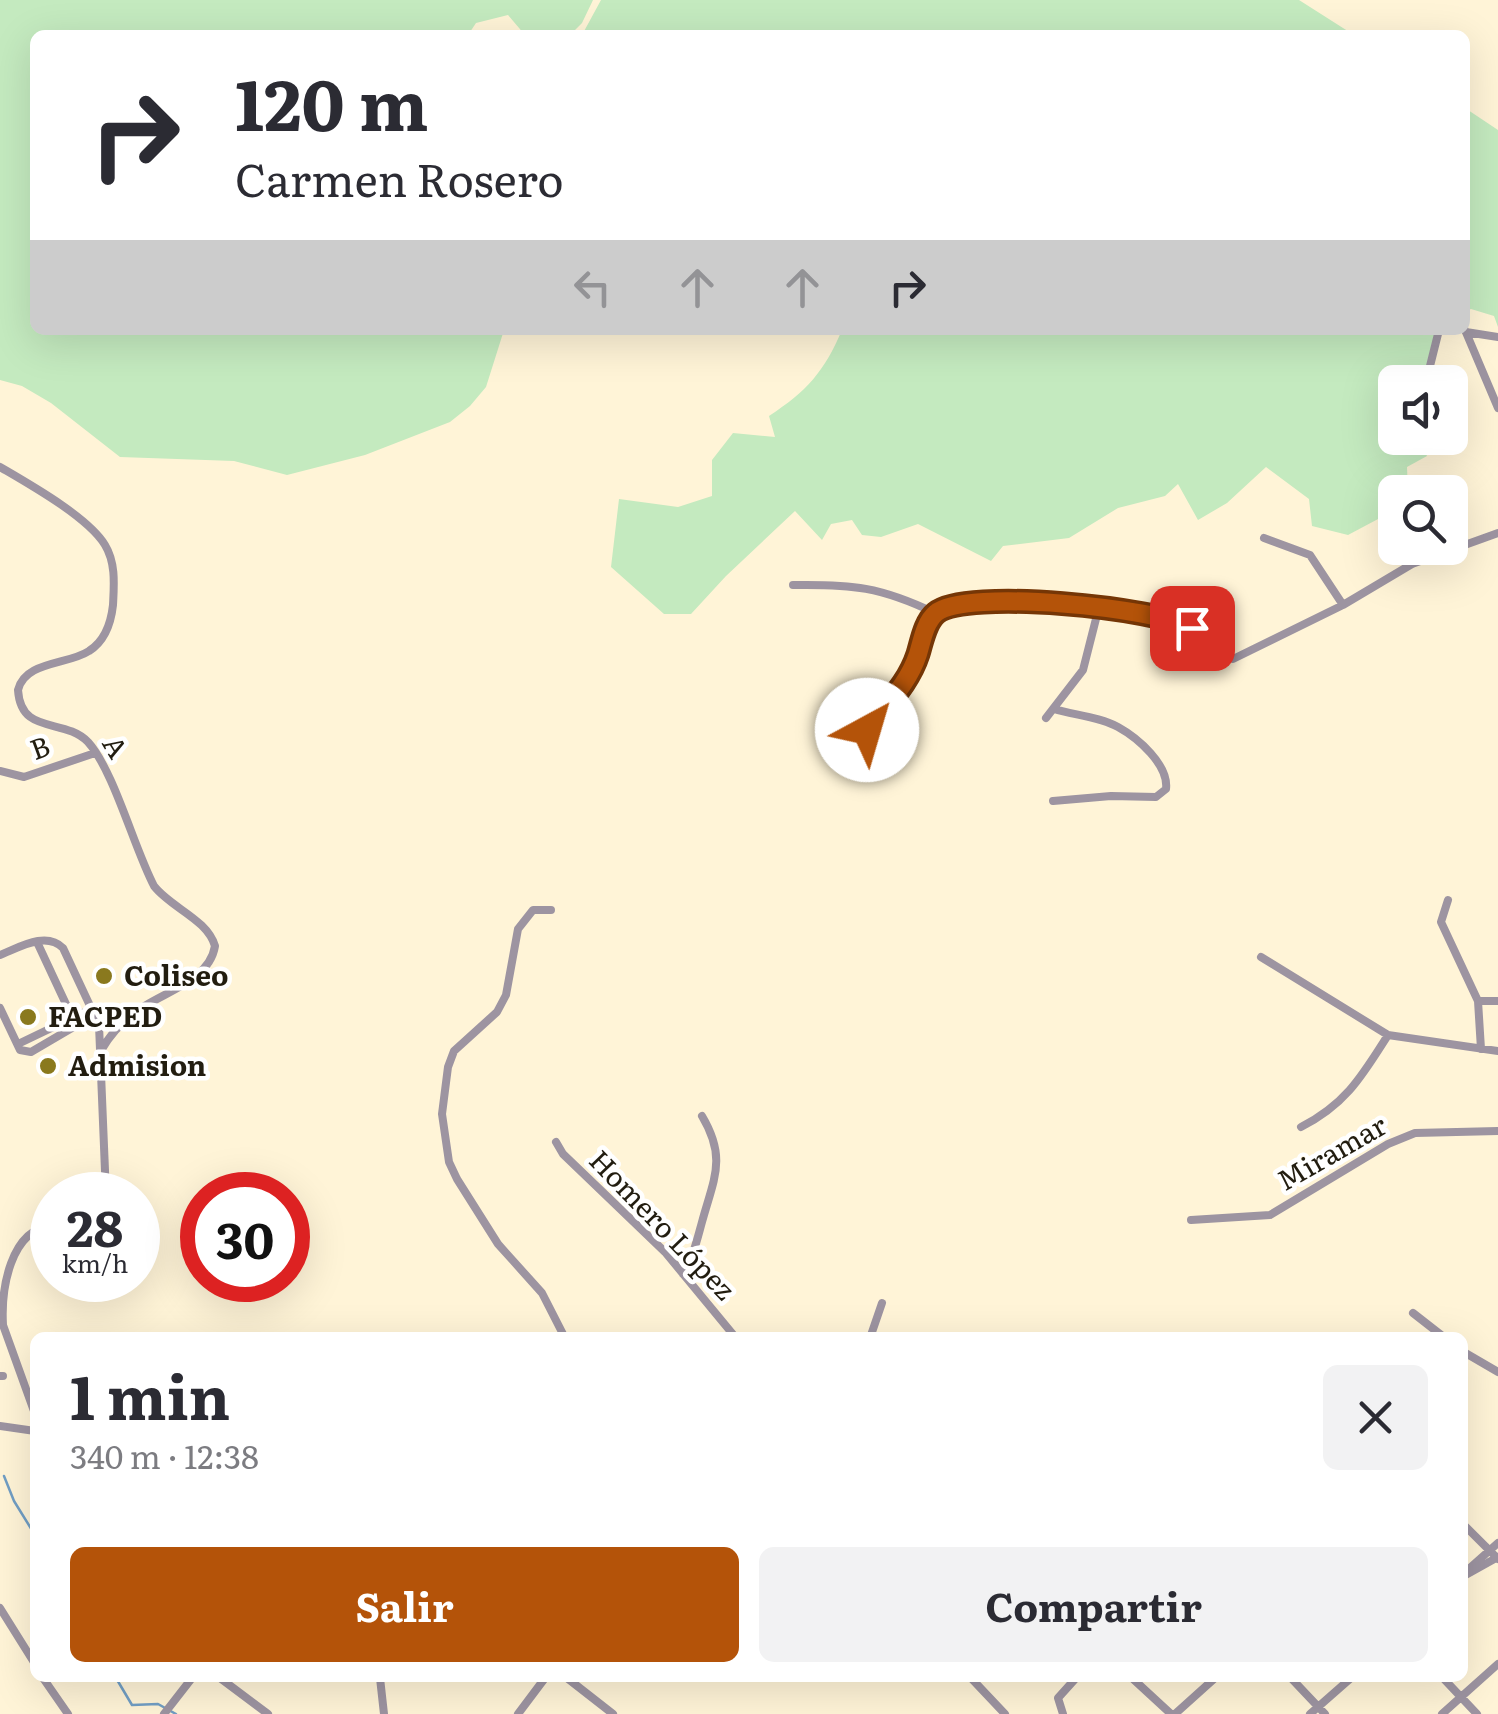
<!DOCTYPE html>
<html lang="es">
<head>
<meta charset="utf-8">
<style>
  :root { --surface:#fff; --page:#f2f2f3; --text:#2b2b33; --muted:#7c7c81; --accent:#b45309 }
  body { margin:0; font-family:Literata,serif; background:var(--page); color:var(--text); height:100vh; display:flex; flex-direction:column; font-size:38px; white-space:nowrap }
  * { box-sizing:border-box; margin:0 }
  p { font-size:32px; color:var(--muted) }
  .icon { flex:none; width:55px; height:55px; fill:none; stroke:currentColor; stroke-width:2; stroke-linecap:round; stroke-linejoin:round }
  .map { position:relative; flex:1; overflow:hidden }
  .sheet { position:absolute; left:30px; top:1332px; width:1438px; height:350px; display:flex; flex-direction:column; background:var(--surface); border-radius:15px; box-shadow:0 10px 40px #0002 }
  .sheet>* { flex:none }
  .guide { position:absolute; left:30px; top:30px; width:1440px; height:305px; border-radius:15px; box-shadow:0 10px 40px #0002; background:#fff; color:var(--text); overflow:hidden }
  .fabs { position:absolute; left:1378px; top:365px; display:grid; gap:20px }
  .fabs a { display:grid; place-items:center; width:90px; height:90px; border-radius:15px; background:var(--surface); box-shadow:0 10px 40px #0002; font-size:50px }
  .speed { position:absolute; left:30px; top:1172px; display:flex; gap:20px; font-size:50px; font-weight:700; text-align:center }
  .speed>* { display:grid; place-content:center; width:130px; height:130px; border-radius:50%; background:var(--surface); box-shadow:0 10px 40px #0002; line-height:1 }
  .speed small { font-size:25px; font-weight:400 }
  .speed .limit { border:15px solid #d22; background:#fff; color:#111 }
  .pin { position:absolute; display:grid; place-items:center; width:85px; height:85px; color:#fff; margin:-42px; border-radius:20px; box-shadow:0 5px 15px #0006 }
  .me { position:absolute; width:110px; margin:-55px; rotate:39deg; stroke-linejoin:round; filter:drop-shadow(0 0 8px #0008) }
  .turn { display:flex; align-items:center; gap:35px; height:210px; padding:0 40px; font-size:45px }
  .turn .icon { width:130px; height:130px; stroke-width:2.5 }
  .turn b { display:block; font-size:70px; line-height:85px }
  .lanes { display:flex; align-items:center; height:95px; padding:0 40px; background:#0003; justify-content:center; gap:50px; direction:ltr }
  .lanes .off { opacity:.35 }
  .round { display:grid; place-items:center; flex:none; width:105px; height:105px; border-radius:15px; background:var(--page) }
  .overview { display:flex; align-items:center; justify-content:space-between; height:170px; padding:0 40px }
  h1 { font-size:60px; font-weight:700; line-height:75px }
  .cta { display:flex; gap:20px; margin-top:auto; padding:20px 40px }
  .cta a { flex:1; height:115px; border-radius:15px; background:var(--accent); color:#fff; font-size:40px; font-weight:700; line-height:115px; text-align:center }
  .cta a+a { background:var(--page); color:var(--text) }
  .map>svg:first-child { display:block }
  .green { fill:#c4eabf }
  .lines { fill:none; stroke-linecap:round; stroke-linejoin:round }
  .stream { stroke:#719ec4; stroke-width:2.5 }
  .street { stroke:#9d94a1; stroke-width:8 }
  .route-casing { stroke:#753606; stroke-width:25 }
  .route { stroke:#b45309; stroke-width:18 }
  .poi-dot { fill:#8a791e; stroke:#fff; stroke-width:4 }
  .labels { text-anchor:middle; stroke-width:9; stroke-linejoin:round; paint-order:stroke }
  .street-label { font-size:28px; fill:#221d10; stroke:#fff }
  .poi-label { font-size:28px; font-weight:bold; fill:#221d10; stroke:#fff; text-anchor:start }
</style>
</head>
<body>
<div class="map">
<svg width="1498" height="1714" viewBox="0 0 1498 1714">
  <rect width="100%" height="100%" fill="#fff4d7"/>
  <!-- green -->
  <path class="green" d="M 0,0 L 593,0 L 582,23 L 570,35 L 525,35 L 508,15 L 476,23 L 468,35 L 35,35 L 35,330 L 504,330 L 486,387 L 470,406 L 450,422 L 365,455 L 287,475 L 234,461 L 120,457 L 51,403 L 22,386 L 0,380 Z
    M 601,0 L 1299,0 L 1354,35 L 582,35 Z
    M 1465,108 L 1498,130 L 1498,327 L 1494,316 L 1471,309 L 1465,311 Z
    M 842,330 L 1436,330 L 1427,367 L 1386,372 L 1395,392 L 1395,438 L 1418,438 L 1427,456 L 1407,467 L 1408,492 L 1395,492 L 1395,510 L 1348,535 L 1312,526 L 1309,499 L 1266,467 L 1227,503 L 1198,520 L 1178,484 L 1165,496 L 1118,508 L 1069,538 L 1003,546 L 991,561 L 918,524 L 881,537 L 862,535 L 852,520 L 831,524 L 822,540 L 795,511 L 726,576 L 691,614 L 664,614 L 611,567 L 619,499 L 678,507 L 712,496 L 712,460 L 733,433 L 775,437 L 769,416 C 807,391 824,372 842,330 Z"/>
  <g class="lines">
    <!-- stream -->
    <path class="stream" d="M 4,1476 L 14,1501 L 35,1535
      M 116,1678 L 132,1705 L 158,1704 L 176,1714"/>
    <!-- street -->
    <path class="street" d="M 1465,330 L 1498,408
      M 1466,332 L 1498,337
      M 1426,382 L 1439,330
      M 0,467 C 29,484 88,517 105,545 C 116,563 114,585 113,605 C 111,623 105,641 89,651 C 68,665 25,661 18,690 C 21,736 64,717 88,742 C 114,771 134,848 154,886 C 171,908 207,919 215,946 C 209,983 158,993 133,1014 C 120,1024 110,1035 102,1049
      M 1264,538 L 1310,555 L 1343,605
      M 793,585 C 852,584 881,587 935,613
      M 1046,718 L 1083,670 L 1099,607
      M 838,760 L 905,683 L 928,623 L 942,609 L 1019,601 L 1129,611 L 1182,622 L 1233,659 L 1343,605 L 1412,564 L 1498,533
      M 0,771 L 24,777 L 95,753
      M 1053,801 L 1111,796 L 1156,797 L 1166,789 C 1169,765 1138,738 1118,727 C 1100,717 1074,715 1054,709
      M 1448,900 L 1441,922 L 1478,1001 L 1481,1049
      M 551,910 L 533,910 L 518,929 L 506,995 L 497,1012 L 454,1051 L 448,1067 L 442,1114 L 449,1162 L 457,1179 L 498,1244 L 542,1293 L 565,1338
      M 37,942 L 72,1017
      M 0,955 C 20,947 46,931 63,948 L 99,1025 L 106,1195
      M 1261,957 L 1388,1035 L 1498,1051
      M 1478,1001 L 1498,1001
      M 0,1008 L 20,1050 L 31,1052 L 94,1015
      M 18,1044 L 91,1009
      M 1301,1127 C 1346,1104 1362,1076 1388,1035
      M 556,1142 L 563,1154 L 665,1252 L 736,1338
      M 94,1195 L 103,1177
      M 1191,1220 L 1270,1215 L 1388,1144 L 1415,1133 L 1498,1131
      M 683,1274 C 693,1258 697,1240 702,1222 C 714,1178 727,1158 702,1116
      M 1413,1313 L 1445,1338
      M 870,1338 L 882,1303
      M 1462,1351 L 1498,1372
      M 0,1376 L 3,1376
      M 35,1414 L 3,1325 C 1,1289 10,1230 52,1225
      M 0,1426 L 35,1431
      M 1462,1523 L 1498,1559
      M 1462,1575 L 1498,1543
      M 1462,1577 L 1498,1557
      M 0,1608 L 35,1664
      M 43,1678 L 68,1714
      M 220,1678 L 268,1714
      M 380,1678 L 384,1714
      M 567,1678 L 613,1714
      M 971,1678 L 1005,1714
      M 1132,1678 L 1171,1714
      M 1291,1678 L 1325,1714
      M 1443,1678 L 1477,1714
      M 164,1714 L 192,1678
      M 518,1714 L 545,1678
      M 1063,1714 L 1058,1698 L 1076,1678
      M 1175,1714 L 1215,1678
      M 1310,1714 L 1351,1678
      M 1442,1714 L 1498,1664"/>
  </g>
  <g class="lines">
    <defs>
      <path id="route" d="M 867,730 C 885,705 908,685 918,654 C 922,641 925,622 936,613 C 965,588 1159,608 1192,628"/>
    </defs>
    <!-- route casing -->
    <use href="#route" class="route-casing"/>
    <!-- route -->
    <use href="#route" class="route"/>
  </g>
  <!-- markers -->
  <g class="poi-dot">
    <circle cx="104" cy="976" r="10"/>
    <circle cx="28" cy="1017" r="10"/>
    <circle cx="48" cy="1066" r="10"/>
  </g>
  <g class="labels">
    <!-- street labels -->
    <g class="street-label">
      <text transform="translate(115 747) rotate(59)" y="10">A</text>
      <text transform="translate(40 748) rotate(-20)" y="10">B</text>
      <text transform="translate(1332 1153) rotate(-30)" y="10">Miramar</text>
      <text transform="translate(662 1225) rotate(46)" y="10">Homero López</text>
    </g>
    <!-- poi labels -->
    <g class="poi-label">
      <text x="124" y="986">Coliseo</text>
      <text x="48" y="1027">FACPED</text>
      <text x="68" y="1076">Admision</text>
    </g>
  </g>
</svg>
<div class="fabs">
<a><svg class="icon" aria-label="sound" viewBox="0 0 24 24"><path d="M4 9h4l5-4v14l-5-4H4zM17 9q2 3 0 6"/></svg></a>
<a><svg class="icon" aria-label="search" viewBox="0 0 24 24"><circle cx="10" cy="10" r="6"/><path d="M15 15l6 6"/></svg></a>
</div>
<div class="speed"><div>28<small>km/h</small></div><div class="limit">30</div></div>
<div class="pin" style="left:1192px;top:628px;background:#d93025"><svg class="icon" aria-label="arrive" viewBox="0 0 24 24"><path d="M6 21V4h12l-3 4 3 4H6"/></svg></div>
<svg class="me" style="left:867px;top:730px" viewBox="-20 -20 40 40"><circle r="19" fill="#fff"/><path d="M0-13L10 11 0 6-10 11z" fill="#b45309"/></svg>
<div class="guide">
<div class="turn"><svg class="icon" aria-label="right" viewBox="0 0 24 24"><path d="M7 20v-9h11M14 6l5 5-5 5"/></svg><div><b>120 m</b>Carmen Rosero</div></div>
<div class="lanes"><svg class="icon off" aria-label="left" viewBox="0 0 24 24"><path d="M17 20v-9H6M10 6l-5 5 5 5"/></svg><svg class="icon off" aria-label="ahead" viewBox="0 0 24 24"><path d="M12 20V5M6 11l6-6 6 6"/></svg><svg class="icon off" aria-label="ahead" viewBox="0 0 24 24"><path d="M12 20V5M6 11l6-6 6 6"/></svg><svg class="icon" aria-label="right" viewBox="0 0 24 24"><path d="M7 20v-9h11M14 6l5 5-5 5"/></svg></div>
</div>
<section class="sheet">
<div class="overview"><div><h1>1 min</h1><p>340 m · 12:38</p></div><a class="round"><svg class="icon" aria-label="close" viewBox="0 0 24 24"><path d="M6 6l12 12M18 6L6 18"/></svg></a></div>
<div class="cta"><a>Salir</a><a>Compartir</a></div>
</section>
</div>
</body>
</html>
